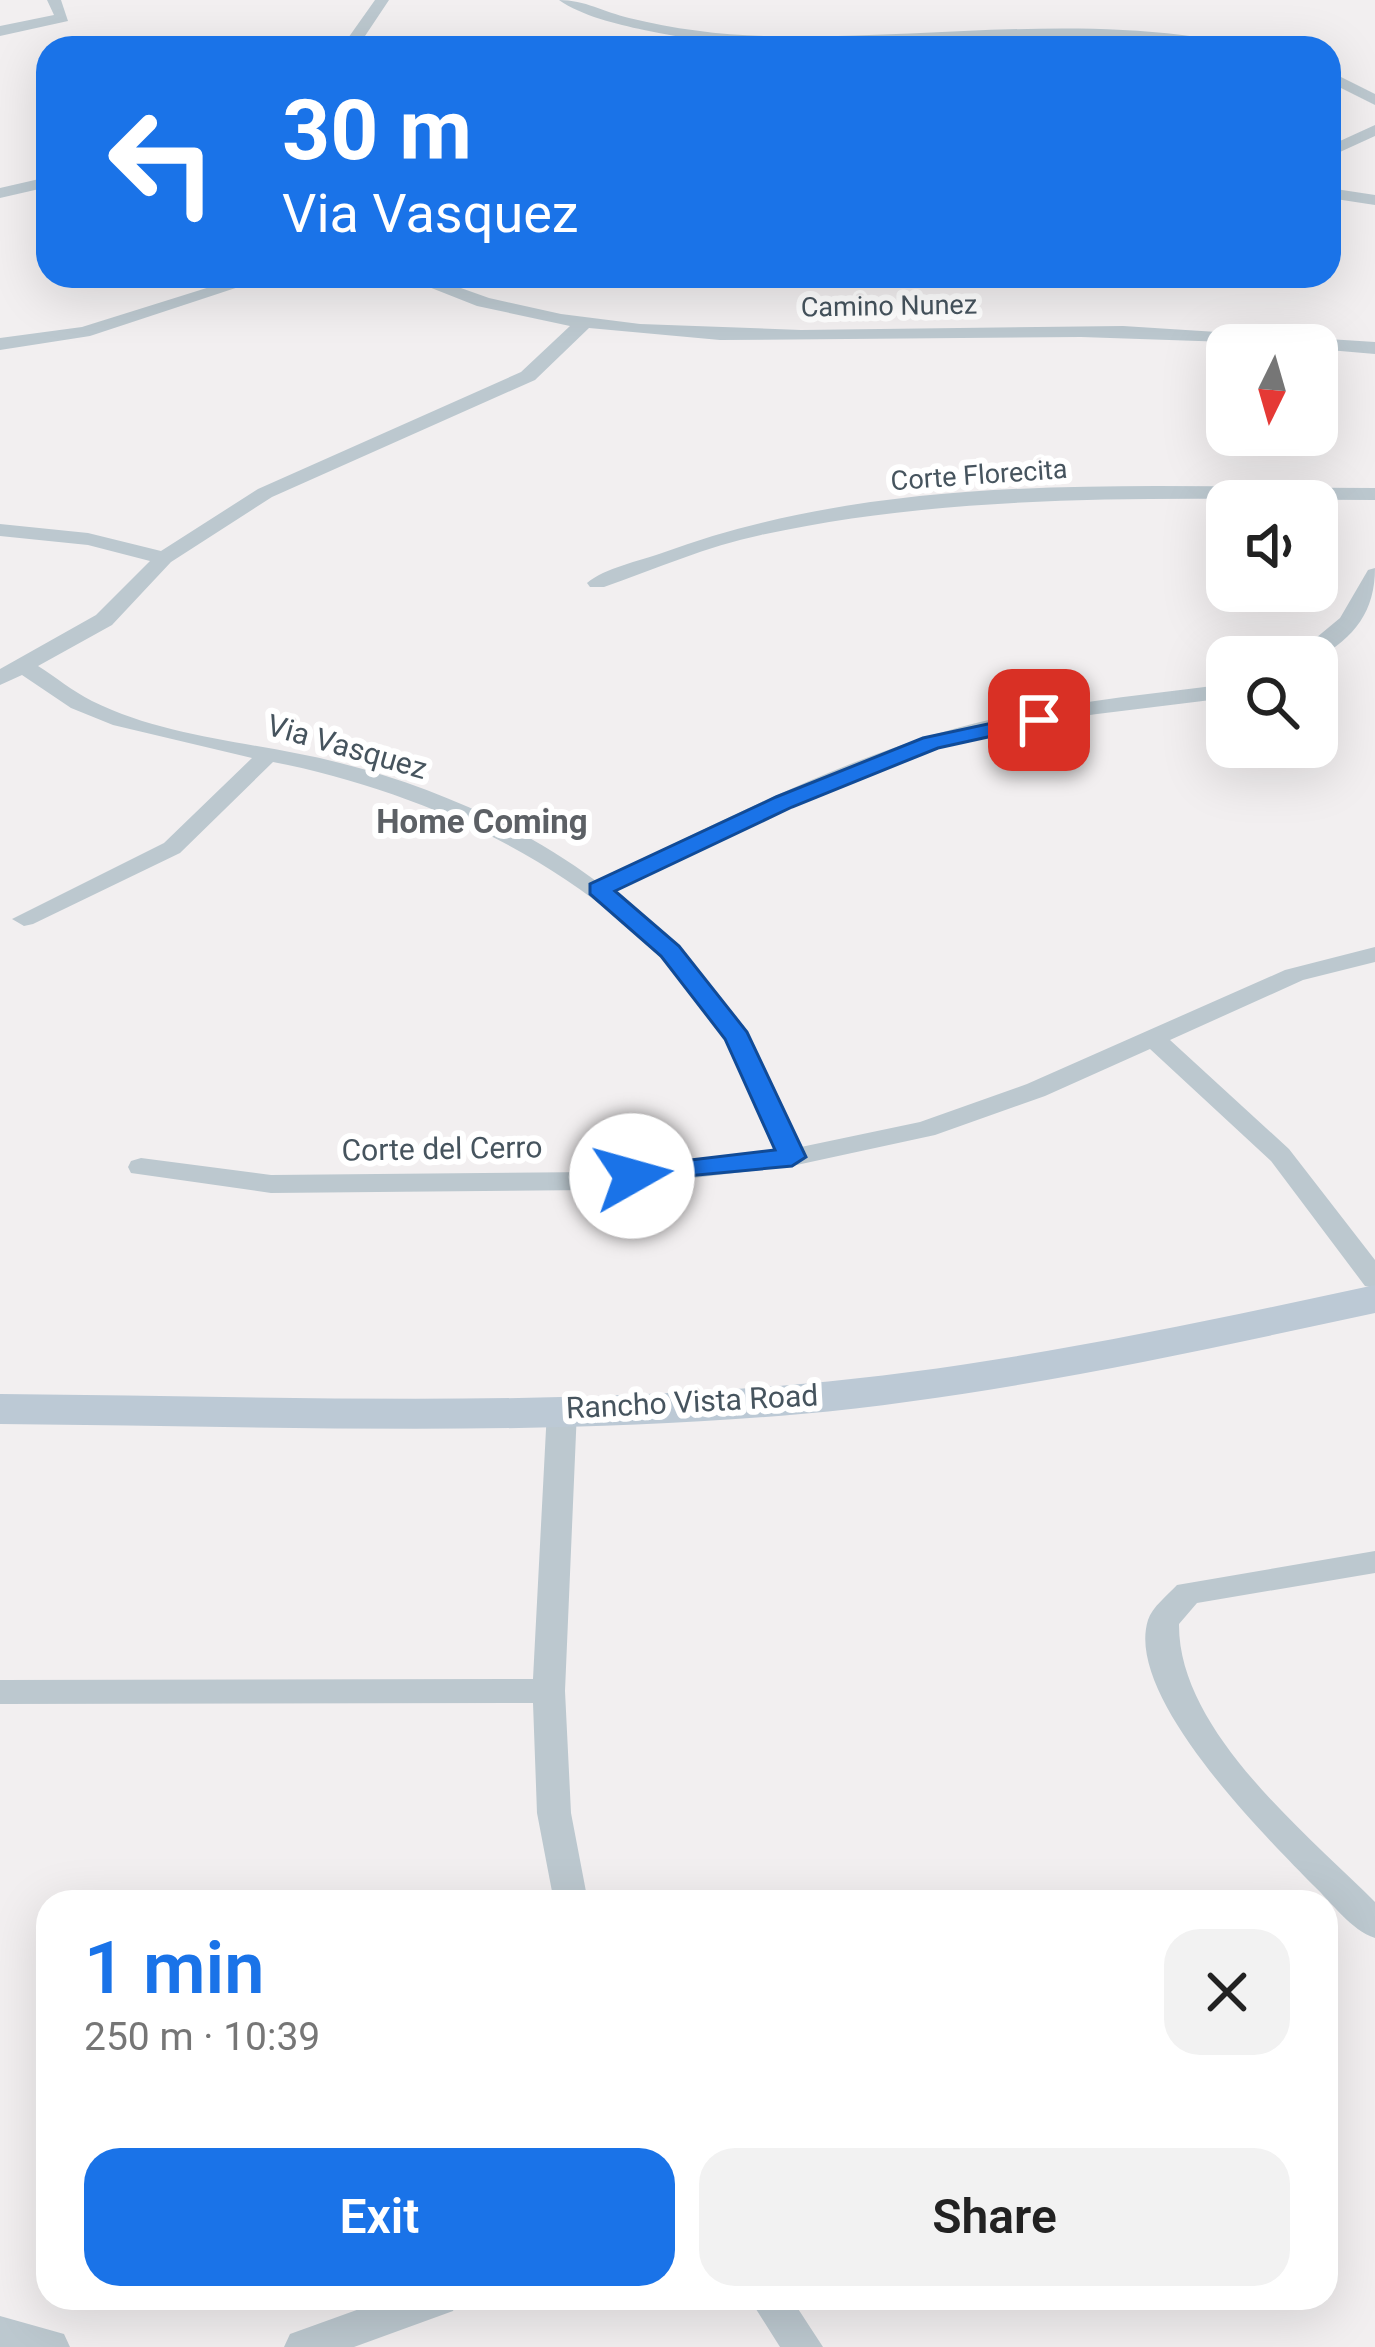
<!DOCTYPE html>
<html lang="en">
<head>
<meta charset="utf-8">
<style>
  :root { --surface:#fff; --page:#f2f2f2; --text:#222; --muted:#767676; --accent:#1a73e8 }
  body { margin:0; font-family:Roboto,sans-serif; background:var(--page); color:var(--text); height:100vh; display:flex; flex-direction:column; font-size:45px; white-space:nowrap }
  * { box-sizing:border-box; margin:0 }
  p { font-size:39px; color:var(--muted) }
  .icon { flex:none; width:66px; height:66px; fill:none; stroke:currentColor; stroke-width:2; stroke-linecap:round; stroke-linejoin:round }
  .map { position:relative; flex:1; overflow:hidden }
  .details { position:absolute; left:36px; top:1890px; width:1302px; height:420px; display:flex; flex-direction:column; background:var(--surface); border-radius:36px; box-shadow:0 12px 48px #0002 }
  .details>* { flex:none }
  .top-card { position:absolute; left:36px; top:36px; width:1305px; height:252px; border-radius:36px; box-shadow:0 12px 48px #0002; background:#1a73e8; color:#fff; overflow:hidden }
  .needle { width:78px; rotate:185deg }
  .fabs { position:absolute; left:1206px; top:324px; display:grid; gap:24px }
  .fabs a { display:grid; place-items:center; width:132px; height:132px; border-radius:24px; background:var(--surface); box-shadow:0 12px 48px #0002; font-size:60px }
  .pin { position:absolute; display:grid; place-items:center; width:102px; height:102px; color:#fff; margin:-51px; border-radius:24px; box-shadow:0 6px 18px #0006 }
  .me { position:absolute; width:132px; margin:-66px; rotate:83deg; stroke-linejoin:round; filter:drop-shadow(0 0 9px #0008) }
  .turn { display:flex; align-items:center; gap:42px; height:252px; padding:0 48px; font-size:54px }
  .turn .icon { width:156px; height:156px; stroke-width:2.5 }
  .turn b { display:block; font-size:84px; line-height:102px }
  .round { display:grid; place-items:center; flex:none; width:126px; height:126px; border-radius:36px; background:var(--page) }
  .head { display:flex; align-items:center; justify-content:space-between; height:204px; padding:0 48px }
  h1 { font-size:72px; font-weight:600; line-height:90px; color:var(--accent) }
  .cta { display:flex; gap:24px; margin-top:auto; padding:24px 48px }
  .cta a { flex:1; height:138px; border-radius:36px; background:var(--accent); color:#fff; font-size:48px; font-weight:600; line-height:138px; text-align:center }
  .cta a+a { background:var(--page); color:var(--text) }
  .map>svg:first-child { display:block }
  .lines { fill:none; stroke-linecap:round; stroke-linejoin:round }
  .street { fill:#bcc8cf; fill-rule:evenodd }
  .secondary { fill:#bcc9d5; fill-rule:evenodd }
  .route { fill:#1a73e8; stroke:#114b97; stroke-width:3 }
  .labels { text-anchor:middle; stroke-width:12; stroke-linejoin:round; paint-order:stroke }
  .far-street-label { font-size:27px; fill:#46545e; stroke:#fff }
  .street-label { font-size:30px; fill:#46545e; stroke:#fff }
  .neighbourhood-label { font-size:33px; font-weight:bold; fill:#5c6065; stroke:#fff }
</style>
</head>
<body>
<div class="map">
<svg width="1375" height="2347" viewBox="0 0 1375 2347">
  <rect width="100%" height="100%" fill="#f2eff0"/>
  <g class="lines">
    <!-- street -->
    <path class="street" d="M 47,0 L 61,0 L 68,21 L 0,36 L 0,26 L 54,15 Z
      M 375,0 L 389,0 L 357,48 L 341,48 Z
      M 559,0 C 585,0 604,12 629,18 C 674,29 720,35 766,36 C 904,40 1044,18 1182,35 C 1201,38 1228,38 1244,48 C 1186,48 1129,37 1071,38 C 928,40 784,60 644,30 C 616,24 582,16 559,0 Z
      M 1329,71 L 1375,94 L 1375,105 L 1329,82 Z
      M 1375,125 L 1375,136 L 1329,157 L 1329,146 Z
      M 48,177 L 48,187 L 0,198 L 0,188 Z
      M 1329,188 L 1375,195 L 1375,205 L 1329,198 Z
      M 245,276 L 272,276 L 90,336 L 0,350 L 0,338 L 82,327 Z
      M 401,276 L 427,276 L 489,298 L 561,314 L 640,324 L 801,330 L 1123,326 L 1375,342 L 1375,354 L 1317,349 L 1317,345 L 1081,337 L 720,340 L 589,328 L 535,380 L 272,497 L 171,562 L 112,625 L 38,666 C 56,677 72,691 92,701 C 169,739 258,742 340,763 C 431,786 521,825 596,881 C 713,826 832,762 957,728 C 1045,704 1137,696 1227,684 L 1227,698 C 1143,709 1056,716 973,737 C 847,771 728,836 611,892 C 708,965 754,1038 801,1147 L 920,1122 L 1027,1084 L 1285,970 L 1375,947 L 1375,962 L 1303,980 L 1170,1040 L 1289,1149 L 1375,1260 L 1375,1288 L 1365,1286 L 1271,1161 L 1150,1049 L 1045,1096 L 935,1135 L 792,1166 L 593,1190 L 271,1193 L 131,1173 L 128,1167 L 131,1161 L 141,1158 L 271,1175 L 593,1172 L 776,1150 C 761,1116 750,1081 731,1049 C 637,890 448,796 273,762 L 180,853 L 33,924 L 24,926 L 12,919 L 164,843 L 252,758 L 113,725 L 71,708 L 22,675 L 0,685 L 0,669 L 96,615 L 150,561 L 88,545 L 0,536 L 0,524 L 88,533 L 161,551 L 258,489 L 521,372 L 570,326 L 477,306 Z
      M 1375,488 L 1375,500 C 1171,499 962,491 761,535 C 707,546 656,569 604,587 L 590,587 L 587,583 C 605,568 639,561 662,553 C 887,470 1139,487 1375,488 Z
      M 1375,568 C 1375,611 1355,637 1317,659 L 1293,657 L 1340,618 L 1368,570 Z
      M 562,1400 L 572,1403 L 577,1410 L 565,1691 L 571,1813 L 588,1902 L 554,1902 L 537,1813 L 533,1703 L 0,1704 L 0,1680 L 533,1679 L 547,1410 L 552,1403 Z
      M 1375,1551 L 1375,1573 L 1197,1603 L 1179,1624 C 1178,1730 1305,1832 1375,1902 L 1375,1938 C 1351,1930 1332,1903 1313,1885 C 1264,1835 1124,1696 1148,1620 C 1152,1607 1168,1595 1177,1585 Z
      M 390,2298 L 458,2298 L 453,2311 L 354,2347 L 284,2347 L 290,2334 Z
      M 749,2298 L 791,2298 L 823,2347 L 780,2347 Z
      M 0,2316 L 64,2334 L 70,2347 L 0,2347 Z"/>
    <!-- secondary -->
    <path class="secondary" d="M 1375,1285 L 1375,1313 C 1185,1354 995,1396 801,1414 C 535,1438 267,1426 0,1424 L 0,1394 C 267,1396 535,1408 801,1384 C 995,1367 1185,1326 1375,1285 Z"/>
  </g>
  <!-- route -->
  <path class="route" d="M 1039,713 L 1047,715 L 1047,724 L 938,748 L 792,807 L 615,891 L 679,946 L 747,1032 L 806,1157 L 792,1166 L 623,1182 L 619,1176 L 632,1167 L 775,1150 L 725,1039 L 661,956 L 590,894 L 590,884 L 776,797 L 923,738 Z"/>
  <g class="labels">
    <!-- far-street labels -->
    <g class="far-street-label">
      <text transform="translate(889 306) rotate(-1)" y="9">Camino Nunez</text>
      <text transform="translate(979 475) rotate(-4)" y="9">Corte Florecita</text>
    </g>
    <!-- street labels -->
    <g class="street-label">
      <text transform="translate(347 747) rotate(16)" y="10">Via Vasquez</text>
      <text transform="translate(442 1149) rotate(-1)" y="10">Corte del Cerro</text>
      <text transform="translate(692 1402) rotate(-3)" y="10">Rancho Vista Road</text>
    </g>
    <!-- neighbourhood labels -->
    <g class="neighbourhood-label">
      <text x="482" y="833">Home Coming</text>
    </g>
  </g>
</svg>
<div class="fabs">
<a><svg class="needle" viewBox="-14 -14 28 28"><path d="M0-13l5 13h-10z" fill="#e53935"/><path d="M0 13l5-13h-10z" fill="#767676"/></svg></a>
<a><svg class="icon" aria-label="sound" viewBox="0 0 24 24"><path d="M4 9h4l5-4v14l-5-4H4zM17 9q2 3 0 6"/></svg></a>
<a><svg class="icon" aria-label="search" viewBox="0 0 24 24"><circle cx="10" cy="10" r="6"/><path d="M15 15l6 6"/></svg></a>
</div>
<div class="pin" style="left:1039px;top:720px;background:#d93025"><svg class="icon" aria-label="arrive" viewBox="0 0 24 24"><path d="M6 21V4h12l-3 4 3 4H6"/></svg></div>
<svg class="me" style="left:632px;top:1176px" viewBox="-20 -20 40 40"><circle r="19" fill="#fff"/><path d="M0-13L10 11 0 6-10 11z" fill="#1a73e8"/></svg>
<div class="top-card">
<div class="turn"><svg class="icon" aria-label="left" viewBox="0 0 24 24"><path d="M17 20v-9H6M10 6l-5 5 5 5"/></svg><div><b>30 m</b>Via Vasquez</div></div>
</div>
<section class="details">
<div class="head"><div><h1>1 min</h1><p>250 m · 10:39</p></div><a class="round"><svg class="icon" aria-label="close" viewBox="0 0 24 24"><path d="M6 6l12 12M18 6L6 18"/></svg></a></div>
<div class="cta"><a>Exit</a><a>Share</a></div>
</section>
</div>
</body>
</html>
